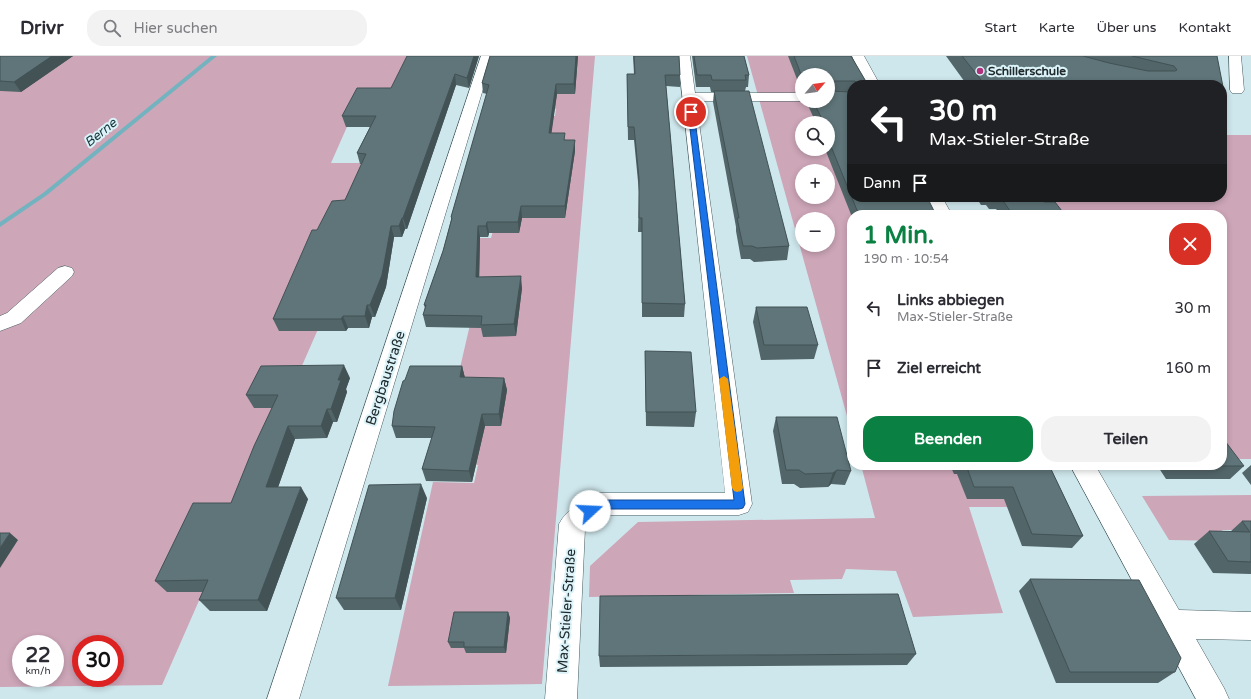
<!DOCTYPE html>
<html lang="de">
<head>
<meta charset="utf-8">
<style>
  :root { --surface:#fff; --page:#f2f2f3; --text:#2b2b33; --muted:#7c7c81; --line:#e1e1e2; --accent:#0b8043 }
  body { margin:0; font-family:"Varela Round",sans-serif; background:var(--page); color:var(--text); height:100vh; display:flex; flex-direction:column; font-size:15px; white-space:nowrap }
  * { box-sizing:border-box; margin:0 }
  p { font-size:13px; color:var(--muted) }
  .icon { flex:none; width:22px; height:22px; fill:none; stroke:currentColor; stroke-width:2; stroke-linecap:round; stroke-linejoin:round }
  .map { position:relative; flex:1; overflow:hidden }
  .details { position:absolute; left:847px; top:154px; width:380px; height:260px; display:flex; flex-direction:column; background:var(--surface); border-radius:16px; box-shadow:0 2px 6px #0003 }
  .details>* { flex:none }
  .top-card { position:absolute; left:847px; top:24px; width:380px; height:122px; border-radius:16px; box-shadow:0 2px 6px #0003; background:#202124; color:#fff; overflow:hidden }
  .needle { width:26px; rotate:61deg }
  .tools { position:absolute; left:795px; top:12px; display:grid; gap:8px }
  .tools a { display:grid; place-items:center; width:40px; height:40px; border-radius:50%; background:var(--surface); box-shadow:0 2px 6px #0003; font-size:20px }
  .speed { position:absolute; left:12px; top:579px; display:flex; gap:8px; font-size:20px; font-weight:700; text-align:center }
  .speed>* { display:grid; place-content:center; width:52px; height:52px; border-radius:50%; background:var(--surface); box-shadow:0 2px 6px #0003; line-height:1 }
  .speed small { font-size:10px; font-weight:400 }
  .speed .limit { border:6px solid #d22; background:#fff; color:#111 }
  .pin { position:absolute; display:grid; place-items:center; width:34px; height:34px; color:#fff; margin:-17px; border:2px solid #fff; border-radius:50%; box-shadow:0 1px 4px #0007 }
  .me { position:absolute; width:44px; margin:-22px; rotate:70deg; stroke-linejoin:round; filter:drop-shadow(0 0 3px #0008) }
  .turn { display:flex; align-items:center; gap:14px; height:84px; padding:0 16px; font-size:18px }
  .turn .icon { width:52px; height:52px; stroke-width:2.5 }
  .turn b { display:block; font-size:28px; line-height:34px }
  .then { display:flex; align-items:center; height:38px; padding:0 16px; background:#0003; gap:8px; font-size:15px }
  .round { display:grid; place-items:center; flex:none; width:42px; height:42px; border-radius:16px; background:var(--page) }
  .head { display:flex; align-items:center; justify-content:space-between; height:68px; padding:0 16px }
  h1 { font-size:24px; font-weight:700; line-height:30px; color:var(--accent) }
  .button { display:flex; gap:8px; margin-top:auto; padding:8px 16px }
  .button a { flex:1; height:46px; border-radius:16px; background:var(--accent); color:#fff; font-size:16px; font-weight:700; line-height:46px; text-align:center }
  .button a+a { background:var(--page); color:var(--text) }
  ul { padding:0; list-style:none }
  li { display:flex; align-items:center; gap:12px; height:60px; padding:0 16px }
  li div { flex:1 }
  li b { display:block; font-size:15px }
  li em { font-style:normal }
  header { display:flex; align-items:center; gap:24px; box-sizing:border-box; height:56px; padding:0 20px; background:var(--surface); border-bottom:1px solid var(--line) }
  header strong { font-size:19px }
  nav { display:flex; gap:22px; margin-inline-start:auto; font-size:14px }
  .search { width:280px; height:36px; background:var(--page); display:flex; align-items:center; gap:10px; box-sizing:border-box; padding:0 14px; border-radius:16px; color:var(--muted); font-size:15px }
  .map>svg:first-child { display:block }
  .green { fill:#cda6b8; fill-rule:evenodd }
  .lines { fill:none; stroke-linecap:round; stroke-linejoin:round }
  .stream { fill:#73b3c0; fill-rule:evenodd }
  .minor-casing { stroke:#485d62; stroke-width:1 }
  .minor { fill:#fff; fill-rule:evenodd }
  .wall { fill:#526568 }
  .shaded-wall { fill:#425255 }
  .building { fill:#5f7579; stroke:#425255 }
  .route { fill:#1a73e8; stroke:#114b97 }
  .slow { fill:#f59e0b }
  .poi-dot { fill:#b1307b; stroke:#dcf4f9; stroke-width:1.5 }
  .labels { text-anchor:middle; stroke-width:4; stroke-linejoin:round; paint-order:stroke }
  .far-poi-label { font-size:12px; font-weight:bold; fill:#202a2c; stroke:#dcf4f9; text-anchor:start }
  .far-water-label { font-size:13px; font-style:italic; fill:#14343a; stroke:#dcf4f9 }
  .street-label { font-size:14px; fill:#202a2c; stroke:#dcf4f9 }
</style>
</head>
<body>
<header>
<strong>Drivr</strong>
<div class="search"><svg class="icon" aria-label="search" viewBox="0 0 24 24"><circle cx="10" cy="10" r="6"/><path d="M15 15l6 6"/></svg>Hier suchen</div>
<nav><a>Start</a><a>Karte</a><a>Über uns</a><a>Kontakt</a></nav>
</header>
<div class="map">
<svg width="1251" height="643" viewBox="0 0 1251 643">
  <rect width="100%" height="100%" fill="#cee7ec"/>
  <!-- green -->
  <path class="green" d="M 32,0 L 438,0 L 350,64 L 331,107 L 364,107 L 379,134 L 162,629 L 0,631 L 0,20 ZM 21,588 L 55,588 L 55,622 L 21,622 ZM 81,588 L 115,588 L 115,622 L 81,622 Z
    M 567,0 L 595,0 L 542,628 L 388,630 L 433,426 L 474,427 L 478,409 L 438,407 L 481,221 L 443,221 L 453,182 L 491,182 L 523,61 L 555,60 L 556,53 L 550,53 Z
    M 747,0 L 838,0 L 814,19 L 802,19 L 802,45 L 828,45 L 852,31 L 852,378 ZM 802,67 L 828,67 L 828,93 L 802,93 ZM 802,115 L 828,115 L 828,141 L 802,141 ZM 802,163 L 828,163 L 828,189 L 802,189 Z
    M 1222,79 L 1251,79 L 1251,403 L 1222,403 L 1222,159 L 1030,159 L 1031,141 L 1222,141 Z
    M 861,409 L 997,409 L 1016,451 L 969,451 L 1003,557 L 913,561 L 896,515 L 846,513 L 842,523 L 790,524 L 794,537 L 589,541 L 590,510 L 638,466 L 875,462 Z
    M 1251,439 L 1251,474 L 1222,474 L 1226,485 L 1169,484 L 1142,440 Z"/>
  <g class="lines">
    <!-- stream -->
    <path class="stream" d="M 211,0 L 217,0 L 47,139 L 0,171 L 0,166 L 43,137 Z"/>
    <defs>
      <path id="minor" d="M 481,0 L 493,0 L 299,643 L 267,643 Z
        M 678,0 L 690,0 L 695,37 L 802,37 L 802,45 L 696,45 L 752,448 L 748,456 L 739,459 L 604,459 L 585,473 L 577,643 L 545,643 L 559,468 C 566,454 584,442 599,437 L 725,437 Z
        M 852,0 L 864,0 L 880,29 L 866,29 Z
        M 1229,0 L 1241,0 L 1244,34 L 1242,37 L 1232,37 L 1230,34 Z
        M 926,141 L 942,141 L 952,159 L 934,159 Z
        M 65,210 L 72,212 L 74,216 L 72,220 L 21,267 L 0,275 L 0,260 L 7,257 L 58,212 Z
        M 1070,409 L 1095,409 L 1179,554 L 1251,556 L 1251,584 L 1196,583 L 1224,632 L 1229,643 L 1196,643 Z"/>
    </defs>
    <!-- minor casing -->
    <use href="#minor" class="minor-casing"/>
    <!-- minor -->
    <use href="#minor" class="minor"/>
  </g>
  <!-- wall -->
  <path class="wall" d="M 0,0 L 73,0 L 21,36 L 1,35 L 0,35 Z
    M 479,0 L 469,32 L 456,29 L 407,173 L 405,173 L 402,181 L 394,181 L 386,231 L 375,261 L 372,261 L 369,272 L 348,272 L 346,275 L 279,275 L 273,263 L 317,174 L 345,144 L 362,108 L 360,108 L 357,97 L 370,71 L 346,71 L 342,60 L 391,32 Z
    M 490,0 L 578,0 L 575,38 L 557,38 L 551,77 L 566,84 L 575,95 L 565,162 L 522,162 L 519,177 L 489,177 L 488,181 L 480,181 L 479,221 L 522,232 L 516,280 L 483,281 L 481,272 L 426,271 L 423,259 L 425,252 L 424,249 L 443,195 L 451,164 L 451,161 L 487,38 L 483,37 L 482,27 Z
    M 633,0 L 679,0 L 680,19 L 680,31 L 666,30 L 685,248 L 684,261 L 642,261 L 642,176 L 638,176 L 639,136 L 634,84 L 628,84 L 627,18 L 634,18 Z
    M 692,0 L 744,0 L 749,19 L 748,31 L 746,31 L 745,35 L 789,190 L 787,204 L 754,206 L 750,203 L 741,203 L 736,175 L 736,171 L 713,46 L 714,36 L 711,36 L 710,31 L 696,31 Z
    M 788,0 L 851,0 L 868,29 L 852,29 L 852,36 L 936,159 L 852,159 L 852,161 L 825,93 L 828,93 L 828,67 L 816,67 L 806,45 L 828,45 L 802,19 L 802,36 Z
    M 946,0 L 1217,0 L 1225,41 L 1222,46 L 1222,29 L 967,29 Z
    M 976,141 L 1040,141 L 1044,146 L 1065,159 L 1001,159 L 996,153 L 989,153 L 986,149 L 981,149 Z
    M 756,251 L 818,289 L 814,303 L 761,304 L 753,266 Z
    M 645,295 L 696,356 L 694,371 L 646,370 Z
    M 462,310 L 465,322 L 504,322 L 507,334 L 501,370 L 485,370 L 472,426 L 426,425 L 422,413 L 432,382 L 396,382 L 392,370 L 405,324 Z
    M 350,322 L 346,333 L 347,336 L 337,366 L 333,366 L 327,382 L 295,383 L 278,431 L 308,443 L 267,555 L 210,555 L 199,544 L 203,536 L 167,536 L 155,525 L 231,447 L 272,352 L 254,352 L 246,339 Z
    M 776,361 L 851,415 L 845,429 L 831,428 L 828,431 L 800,432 L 794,428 L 782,428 L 773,375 Z
    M 950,409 L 1049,409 L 1083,480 L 1072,492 L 1022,490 L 1004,443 L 967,443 L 957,418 L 954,418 Z
    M 1157,409 L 1222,409 L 1244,410 L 1230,423 L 1166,423 Z
    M 1251,409 L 1251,429 L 1242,417 Z
    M 427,442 L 401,554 L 344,554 L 336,542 Z
    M 1242,465 L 1251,465 L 1251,518 L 1213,517 L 1194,488 L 1209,475 L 1230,476 Z
    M 1030,523 L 1175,616 L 1158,627 L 1056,627 L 1019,535 Z
    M 508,556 L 510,562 L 506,597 L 466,597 L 464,592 L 451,592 L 448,586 Z
    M 916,598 L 907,609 L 600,611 L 599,600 Z"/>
  <!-- shaded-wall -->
  <path class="shaded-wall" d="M 52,0 L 73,0 L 21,36 L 14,26 Z
    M 474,0 L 479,0 L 469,32 L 467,22 Z
    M 576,0 L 578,0 L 575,38 L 574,28 Z
    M 455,18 L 456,29 L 407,173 L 403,162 Z
    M 556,28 L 557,38 L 550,88 L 549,77 Z
    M 575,84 L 575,95 L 565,162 L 565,150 Z
    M 521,150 L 522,162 L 519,177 L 518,166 Z
    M 402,162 L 405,173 L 402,181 L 399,170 Z
    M 487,166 L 489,177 L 488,181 L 486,170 Z
    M 391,170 L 394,181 L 386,231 L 375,261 L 370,249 Z
    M 478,170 L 480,181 L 479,232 L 476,221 Z
    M 521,220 L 522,232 L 516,280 L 514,268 Z
    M 367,249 L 372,261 L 369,272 L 365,260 Z
    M 343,260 L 348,272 L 346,275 L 341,263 Z
    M 344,309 L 350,322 L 346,333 L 347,336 L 337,366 L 331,353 L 338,324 Z
    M 462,310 L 465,322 L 460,321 Z
    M 504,322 L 507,334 L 501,370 L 499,358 Z
    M 327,353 L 333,366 L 327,382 L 321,370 Z
    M 482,358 L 485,370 L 472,426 L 469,415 Z
    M 288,370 L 295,383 L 274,443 L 266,431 Z
    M 837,414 L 831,428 L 828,431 L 833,417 Z
    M 421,428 L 427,442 L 401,554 L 395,542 Z
    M 301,431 L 308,443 L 267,555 L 258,544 Z
    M 10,477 L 18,484 L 0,512 L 0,492 Z
    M 508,556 L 510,562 L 506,597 L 504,591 Z"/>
  <!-- building -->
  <path class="building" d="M 0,0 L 52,0 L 14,26 L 0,25 Z
    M 407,0 L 474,0 L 467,22 L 455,18 L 403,162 L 402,162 L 399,170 L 391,170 L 382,219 L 370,249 L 367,249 L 365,260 L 343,260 L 341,263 L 273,263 L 312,174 L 317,174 L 332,145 L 345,144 L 366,98 L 357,97 L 376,60 L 342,60 L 357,32 L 391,32 Z
    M 490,0 L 576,0 L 574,28 L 556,28 L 549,77 L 565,77 L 564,84 L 575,84 L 565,150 L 521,150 L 518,166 L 487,166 L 486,170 L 478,170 L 476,221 L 521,220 L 514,268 L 481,269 L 482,260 L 423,259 L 426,249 L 424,249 L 443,195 L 452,162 L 451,161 L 489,29 L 482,27 Z
    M 634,0 L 679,0 L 680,19 L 665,19 L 685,248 L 642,247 L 642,162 L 639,162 L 639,123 L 634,71 L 628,71 L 627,18 L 635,18 Z
    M 694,0 L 744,0 L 749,19 L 745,19 L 746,24 L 712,24 L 711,19 L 697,19 Z
    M 794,0 L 851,0 L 868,29 L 856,29 L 856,26 L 855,25 L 830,25 L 829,26 L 829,35 L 852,36 L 852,141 L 927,141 L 936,159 L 859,159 L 828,83 L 828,67 L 824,67 L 813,45 L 828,45 L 828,19 L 802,19 L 802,21 Z
    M 962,0 L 1083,0 L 1109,7 L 1148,15 L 1175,15 L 1177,14 L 1174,10 L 1132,0 L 1217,0 L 1225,41 L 1222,41 L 1222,29 L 1141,29 L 1092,28 L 1093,29 L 985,29 Z
    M 714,35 L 749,35 L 789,190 L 757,192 L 752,190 L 743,190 L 737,162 L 739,162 Z
    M 993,141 L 1040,141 L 1044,146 L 1055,146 L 1065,159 L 1013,159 L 1001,142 L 994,142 Z
    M 756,251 L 807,251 L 818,289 L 764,289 Z
    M 645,295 L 691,296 L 696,356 L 646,356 Z
    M 344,309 L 338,324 L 341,324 L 331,353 L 327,353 L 321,370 L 288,370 L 266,431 L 301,431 L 258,544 L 199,544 L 208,524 L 155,525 L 193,447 L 231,447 L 254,390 L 278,339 L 246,339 L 261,310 Z
    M 410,310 L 462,310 L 460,321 L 504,322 L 499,358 L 482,358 L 469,415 L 422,413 L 435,371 L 392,370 L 394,355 L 403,325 L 405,324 Z
    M 776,361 L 837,361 L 851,415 L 837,414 L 833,417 L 805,418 L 799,414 L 786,414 Z
    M 1222,381 L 1244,410 L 1179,410 L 1178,409 L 1222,409 Z
    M 966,409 L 1049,409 L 1083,480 L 1032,478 L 1013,431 L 974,431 Z
    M 421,428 L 395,542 L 336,542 L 369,429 Z
    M 1242,465 L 1251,465 L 1251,506 L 1228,505 L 1209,475 L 1250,476 Z
    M 0,477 L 10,477 L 0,492 Z
    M 1030,523 L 1139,524 L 1181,602 L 1175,616 L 1070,616 Z
    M 898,538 L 916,598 L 599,600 L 600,540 Z
    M 454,556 L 508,556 L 504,591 L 464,591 L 464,586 L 448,586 Z"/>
  <!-- route -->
  <path class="route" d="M 691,54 L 694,56 L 745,448 L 743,452 L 739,453 L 601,453 L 590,460 L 586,458 L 585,455 L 586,452 L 599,444 L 734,444 L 688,56 Z"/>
  <!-- slow -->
  <path class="slow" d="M 724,320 L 728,323 L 743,432 L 741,435 L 737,436 L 734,435 L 732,432 L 719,323 Z"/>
  <!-- markers -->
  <circle class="poi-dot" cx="980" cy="15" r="4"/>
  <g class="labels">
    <!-- far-poi labels -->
    <g class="far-poi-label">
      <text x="988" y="19">Schillerschule</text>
    </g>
    <!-- far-water labels -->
    <g class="far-water-label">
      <text transform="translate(100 76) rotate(-39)" y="5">Berne</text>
    </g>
    <!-- street labels -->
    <g class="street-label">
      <text transform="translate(385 322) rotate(-72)" y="5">Bergbaustraße</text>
      <text transform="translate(566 555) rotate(-86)" y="5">Max-Stieler-Straße</text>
    </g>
  </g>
</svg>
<div class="tools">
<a><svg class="needle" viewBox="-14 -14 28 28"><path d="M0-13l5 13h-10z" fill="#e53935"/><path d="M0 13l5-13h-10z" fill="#7c7c81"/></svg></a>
<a><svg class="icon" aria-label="search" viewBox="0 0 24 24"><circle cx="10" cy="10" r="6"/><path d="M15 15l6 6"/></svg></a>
<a>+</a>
<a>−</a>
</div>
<div class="speed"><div>22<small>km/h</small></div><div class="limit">30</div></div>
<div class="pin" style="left:691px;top:56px;background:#d93025"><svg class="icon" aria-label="arrive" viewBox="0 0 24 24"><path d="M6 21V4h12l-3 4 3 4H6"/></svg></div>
<svg class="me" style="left:590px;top:455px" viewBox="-20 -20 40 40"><circle r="19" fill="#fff"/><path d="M0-13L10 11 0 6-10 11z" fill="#1a73e8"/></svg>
<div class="top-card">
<div class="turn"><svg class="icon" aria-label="left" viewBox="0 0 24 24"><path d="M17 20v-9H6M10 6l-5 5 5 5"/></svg><div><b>30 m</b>Max-Stieler-Straße</div></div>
<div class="then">Dann<svg class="icon" aria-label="arrive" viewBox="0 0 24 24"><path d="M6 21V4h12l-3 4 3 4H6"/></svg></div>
</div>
<section class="details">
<div class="head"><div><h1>1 Min.</h1><p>190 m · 10:54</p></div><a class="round" style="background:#d93025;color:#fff"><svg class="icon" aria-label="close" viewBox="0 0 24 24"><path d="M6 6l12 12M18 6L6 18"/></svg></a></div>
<ul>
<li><svg class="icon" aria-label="left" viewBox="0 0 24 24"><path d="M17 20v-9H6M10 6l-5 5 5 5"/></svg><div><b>Links abbiegen</b><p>Max-Stieler-Straße</p></div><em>30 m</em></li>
<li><svg class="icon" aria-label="arrive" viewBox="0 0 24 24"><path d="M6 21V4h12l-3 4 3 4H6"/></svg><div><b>Ziel erreicht</b></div><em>160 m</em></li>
</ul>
<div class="button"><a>Beenden</a><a>Teilen</a></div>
</section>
</div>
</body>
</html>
